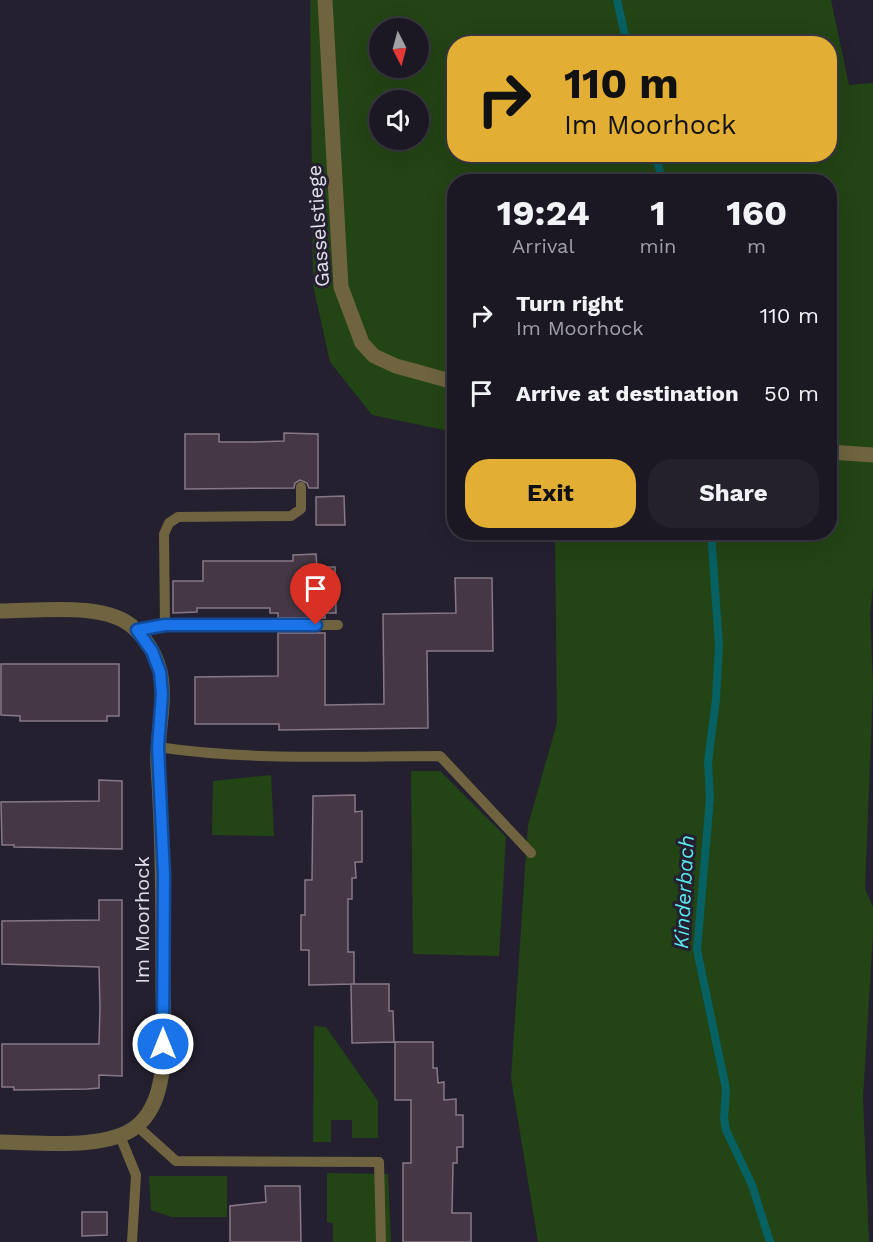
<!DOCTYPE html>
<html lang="en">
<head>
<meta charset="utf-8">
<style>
  :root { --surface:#1b1824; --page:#24212c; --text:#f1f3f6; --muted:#a0a0a6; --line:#393741; --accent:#e2af34 }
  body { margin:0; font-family:"Work Sans",sans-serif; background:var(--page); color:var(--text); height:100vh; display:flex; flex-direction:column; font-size:22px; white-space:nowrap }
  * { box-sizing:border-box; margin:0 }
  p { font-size:20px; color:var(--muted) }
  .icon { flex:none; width:33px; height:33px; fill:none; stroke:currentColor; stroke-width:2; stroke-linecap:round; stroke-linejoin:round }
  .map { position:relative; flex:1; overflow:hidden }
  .drawer { position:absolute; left:447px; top:174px; width:390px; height:366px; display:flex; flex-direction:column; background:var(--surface); border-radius:24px; box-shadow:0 6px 24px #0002,0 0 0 2px var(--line) }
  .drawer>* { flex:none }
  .banner { position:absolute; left:447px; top:36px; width:390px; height:126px; border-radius:24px; box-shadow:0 6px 24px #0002,0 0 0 2px var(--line); background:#e2af34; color:#111; overflow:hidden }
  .needle { width:39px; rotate:174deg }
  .fabs { position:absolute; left:369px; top:18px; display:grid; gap:12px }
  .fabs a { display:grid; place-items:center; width:60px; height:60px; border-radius:50%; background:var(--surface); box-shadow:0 6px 24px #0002,0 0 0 2px var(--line); font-size:30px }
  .pin { position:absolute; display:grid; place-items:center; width:51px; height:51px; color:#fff; margin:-62px -26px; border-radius:50% 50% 50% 0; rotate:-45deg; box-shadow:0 0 6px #0007 }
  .pin .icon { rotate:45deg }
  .me { position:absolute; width:66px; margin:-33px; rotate:0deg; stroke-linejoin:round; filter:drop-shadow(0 0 4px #0008) }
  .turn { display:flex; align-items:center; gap:21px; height:126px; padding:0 18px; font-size:27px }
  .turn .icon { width:78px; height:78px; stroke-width:2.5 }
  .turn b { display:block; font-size:42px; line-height:51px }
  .eta { display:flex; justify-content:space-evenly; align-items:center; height:102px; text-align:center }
  .eta b { font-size:36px; font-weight:700; line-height:42px }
  .primary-button { display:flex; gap:12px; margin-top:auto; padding:12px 18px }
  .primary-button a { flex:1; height:69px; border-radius:24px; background:var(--accent); color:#111; font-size:24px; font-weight:700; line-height:69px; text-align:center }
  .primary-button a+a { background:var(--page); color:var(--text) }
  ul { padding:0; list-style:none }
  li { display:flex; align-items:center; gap:18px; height:78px; padding:0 18px }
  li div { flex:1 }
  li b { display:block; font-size:22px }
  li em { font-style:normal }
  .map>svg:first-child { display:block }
  .green { fill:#234415; fill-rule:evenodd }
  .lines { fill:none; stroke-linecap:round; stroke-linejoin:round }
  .stream { stroke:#076062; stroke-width:8 }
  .building { fill:#453745; stroke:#887887; stroke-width:1.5 }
  .lane { stroke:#6f643f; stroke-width:10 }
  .street { stroke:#6f643f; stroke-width:15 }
  .route-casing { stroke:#114b97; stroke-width:15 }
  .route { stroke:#1a73e8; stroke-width:10 }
  .labels { text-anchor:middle; stroke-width:6; stroke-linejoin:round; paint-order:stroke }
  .street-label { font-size:20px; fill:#e1dfe9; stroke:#242030 }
  .water-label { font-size:21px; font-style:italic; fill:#5aeaef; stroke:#242030 }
</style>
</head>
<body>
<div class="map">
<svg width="873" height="1242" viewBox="0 0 873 1242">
  <rect width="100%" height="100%" fill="#242030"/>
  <!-- green -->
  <path class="green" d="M 310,0 L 831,0 L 849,85 L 873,83 L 873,587 L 870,614 L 873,686 L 865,889 L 873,907 L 873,933 L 863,1098 L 869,1242 L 538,1242 L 511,1078 L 528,825 L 557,723 L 555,533 L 830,532 L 830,182 L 454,182 L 454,432 L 372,415 L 330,362 L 313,285 ZM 380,28 L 418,28 L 418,68 L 380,68 ZM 454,44 L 830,44 L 830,154 L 454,154 ZM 380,100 L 418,100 L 418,140 L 380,140 Z
    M 411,771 L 440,771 L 506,837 L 499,956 L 413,954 Z
    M 271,775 L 274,836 L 212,835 L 213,781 Z
    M 314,1026 L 326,1027 L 378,1101 L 378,1138 L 352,1138 L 352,1120 L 331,1120 L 331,1142 L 313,1142 Z
    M 327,1173 L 388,1174 L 391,1242 L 333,1242 L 333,1223 L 327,1222 Z
    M 149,1176 L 227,1176 L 227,1217 L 171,1217 L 151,1210 Z"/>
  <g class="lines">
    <!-- stream -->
    <path class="stream" d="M 617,0 L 627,44
      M 655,154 L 663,182
      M 711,532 L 719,645 L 716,699 L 708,762 L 710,798 L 697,950 L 726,1089 L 724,1119 L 726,1130 L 752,1185 L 770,1242"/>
  </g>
  <!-- building -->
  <path class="building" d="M 284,433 L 318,434 L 318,488 L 309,488 L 307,483 L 300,480 L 295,483 L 294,488 L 185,489 L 185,434 L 219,434 L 219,442 L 252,442 L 284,441 Z
    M 344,496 L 345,525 L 316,525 L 316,497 Z
    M 316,554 L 317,567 L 335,567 L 336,613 L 325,613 L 325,618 L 278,618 L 278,613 L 270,613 L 270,608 L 197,608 L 197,612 L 173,613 L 173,581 L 203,581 L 203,561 L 293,561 L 293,555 Z
    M 455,578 L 492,578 L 493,651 L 427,651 L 428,728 L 279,730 L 279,724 L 195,724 L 195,677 L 278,676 L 278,633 L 325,633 L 325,705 L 384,704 L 383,614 L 456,613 Z
    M 1,664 L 119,664 L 119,716 L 107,716 L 107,721 L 20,721 L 20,716 L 1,715 Z
    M 99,780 L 122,781 L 122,849 L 14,847 L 14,845 L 2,845 L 1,802 L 99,801 Z
    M 355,795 L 355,812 L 362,811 L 362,862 L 355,862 L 356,878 L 352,878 L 352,899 L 348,899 L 348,952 L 354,952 L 354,984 L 309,985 L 309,950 L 301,950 L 301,915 L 305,915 L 305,880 L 312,880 L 313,796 Z
    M 99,900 L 122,900 L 122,1076 L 99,1075 L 99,1088 L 87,1089 L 14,1090 L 14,1087 L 2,1087 L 2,1044 L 99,1044 L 100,1007 L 99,967 L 2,964 L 2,921 L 99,920 Z
    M 351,984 L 389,984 L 389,1011 L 393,1011 L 394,1042 L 352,1043 Z
    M 395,1042 L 433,1042 L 433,1068 L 437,1068 L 438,1083 L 444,1082 L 444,1100 L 456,1099 L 456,1115 L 463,1115 L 463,1147 L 457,1147 L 457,1163 L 453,1163 L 452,1213 L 471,1213 L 471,1242 L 403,1242 L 403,1163 L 411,1163 L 411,1100 L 395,1100 Z
    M 265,1186 L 300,1186 L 301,1242 L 230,1242 L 230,1206 L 266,1202 Z
    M 82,1212 L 107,1212 L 107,1235 L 82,1236 Z"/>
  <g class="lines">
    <!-- lane -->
    <path class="lane" d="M 165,625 L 164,534 L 169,523 L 178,517 L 291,516 L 301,509 L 301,487
      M 137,630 L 165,625 L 338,625
      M 158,747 C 250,761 346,756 440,756 L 531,853
      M 137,1126 L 176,1161 L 379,1162 L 381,1242
      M 120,1136 L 136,1175 L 132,1242"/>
    <!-- street -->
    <path class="street" d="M 325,0 L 341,287 L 362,343 L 374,356 L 396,366 L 454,382
      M 830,452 L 873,455
      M 0,611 C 38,611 108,601 135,629 C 147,640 156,656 160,671 C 167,702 156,735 158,766 C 163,839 163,911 163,983 C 163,1016 167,1051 160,1083 C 157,1098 150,1115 137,1126 C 107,1151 37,1142 0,1142"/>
  </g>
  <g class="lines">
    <defs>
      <path id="route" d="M 163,1044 L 164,875 L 158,747 L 162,694 L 160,672 L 152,651 L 137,630 L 165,625 L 316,625"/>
    </defs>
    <!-- route casing -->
    <use href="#route" class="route-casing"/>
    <!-- route -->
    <use href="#route" class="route"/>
  </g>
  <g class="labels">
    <!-- street labels -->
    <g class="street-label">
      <text transform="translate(318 226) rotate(-94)" y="7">Gasselstiege</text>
      <text transform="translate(142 920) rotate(-90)" y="7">Im Moorhock</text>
    </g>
    <!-- water labels -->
    <g class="water-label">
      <text transform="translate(684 892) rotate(-87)" y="7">Kinderbach</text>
    </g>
  </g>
</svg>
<div class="fabs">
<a><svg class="needle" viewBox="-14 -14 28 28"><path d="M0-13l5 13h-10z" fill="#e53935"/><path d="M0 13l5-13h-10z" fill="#a0a0a6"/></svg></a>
<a><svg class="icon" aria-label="sound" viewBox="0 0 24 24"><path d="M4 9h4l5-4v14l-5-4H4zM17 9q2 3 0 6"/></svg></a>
</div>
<div class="pin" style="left:316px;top:625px;background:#d93025"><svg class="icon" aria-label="arrive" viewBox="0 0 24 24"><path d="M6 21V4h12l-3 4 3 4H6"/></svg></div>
<svg class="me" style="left:163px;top:1044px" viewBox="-20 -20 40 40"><circle r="17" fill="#1a73e8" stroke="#fff" stroke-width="3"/><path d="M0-11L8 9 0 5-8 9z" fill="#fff"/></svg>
<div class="banner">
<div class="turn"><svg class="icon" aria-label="right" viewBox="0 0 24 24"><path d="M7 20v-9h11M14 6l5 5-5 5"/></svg><div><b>110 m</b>Im Moorhock</div></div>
</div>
<section class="drawer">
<div class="eta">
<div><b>19:24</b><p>Arrival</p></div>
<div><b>1</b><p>min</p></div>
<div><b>160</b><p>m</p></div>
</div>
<ul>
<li><svg class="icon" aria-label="right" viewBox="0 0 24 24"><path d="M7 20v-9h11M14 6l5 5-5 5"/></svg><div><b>Turn right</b><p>Im Moorhock</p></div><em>110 m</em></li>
<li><svg class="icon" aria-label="arrive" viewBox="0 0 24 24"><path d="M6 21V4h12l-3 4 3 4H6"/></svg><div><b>Arrive at destination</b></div><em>50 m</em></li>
</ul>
<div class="primary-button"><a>Exit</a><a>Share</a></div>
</section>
</div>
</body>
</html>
